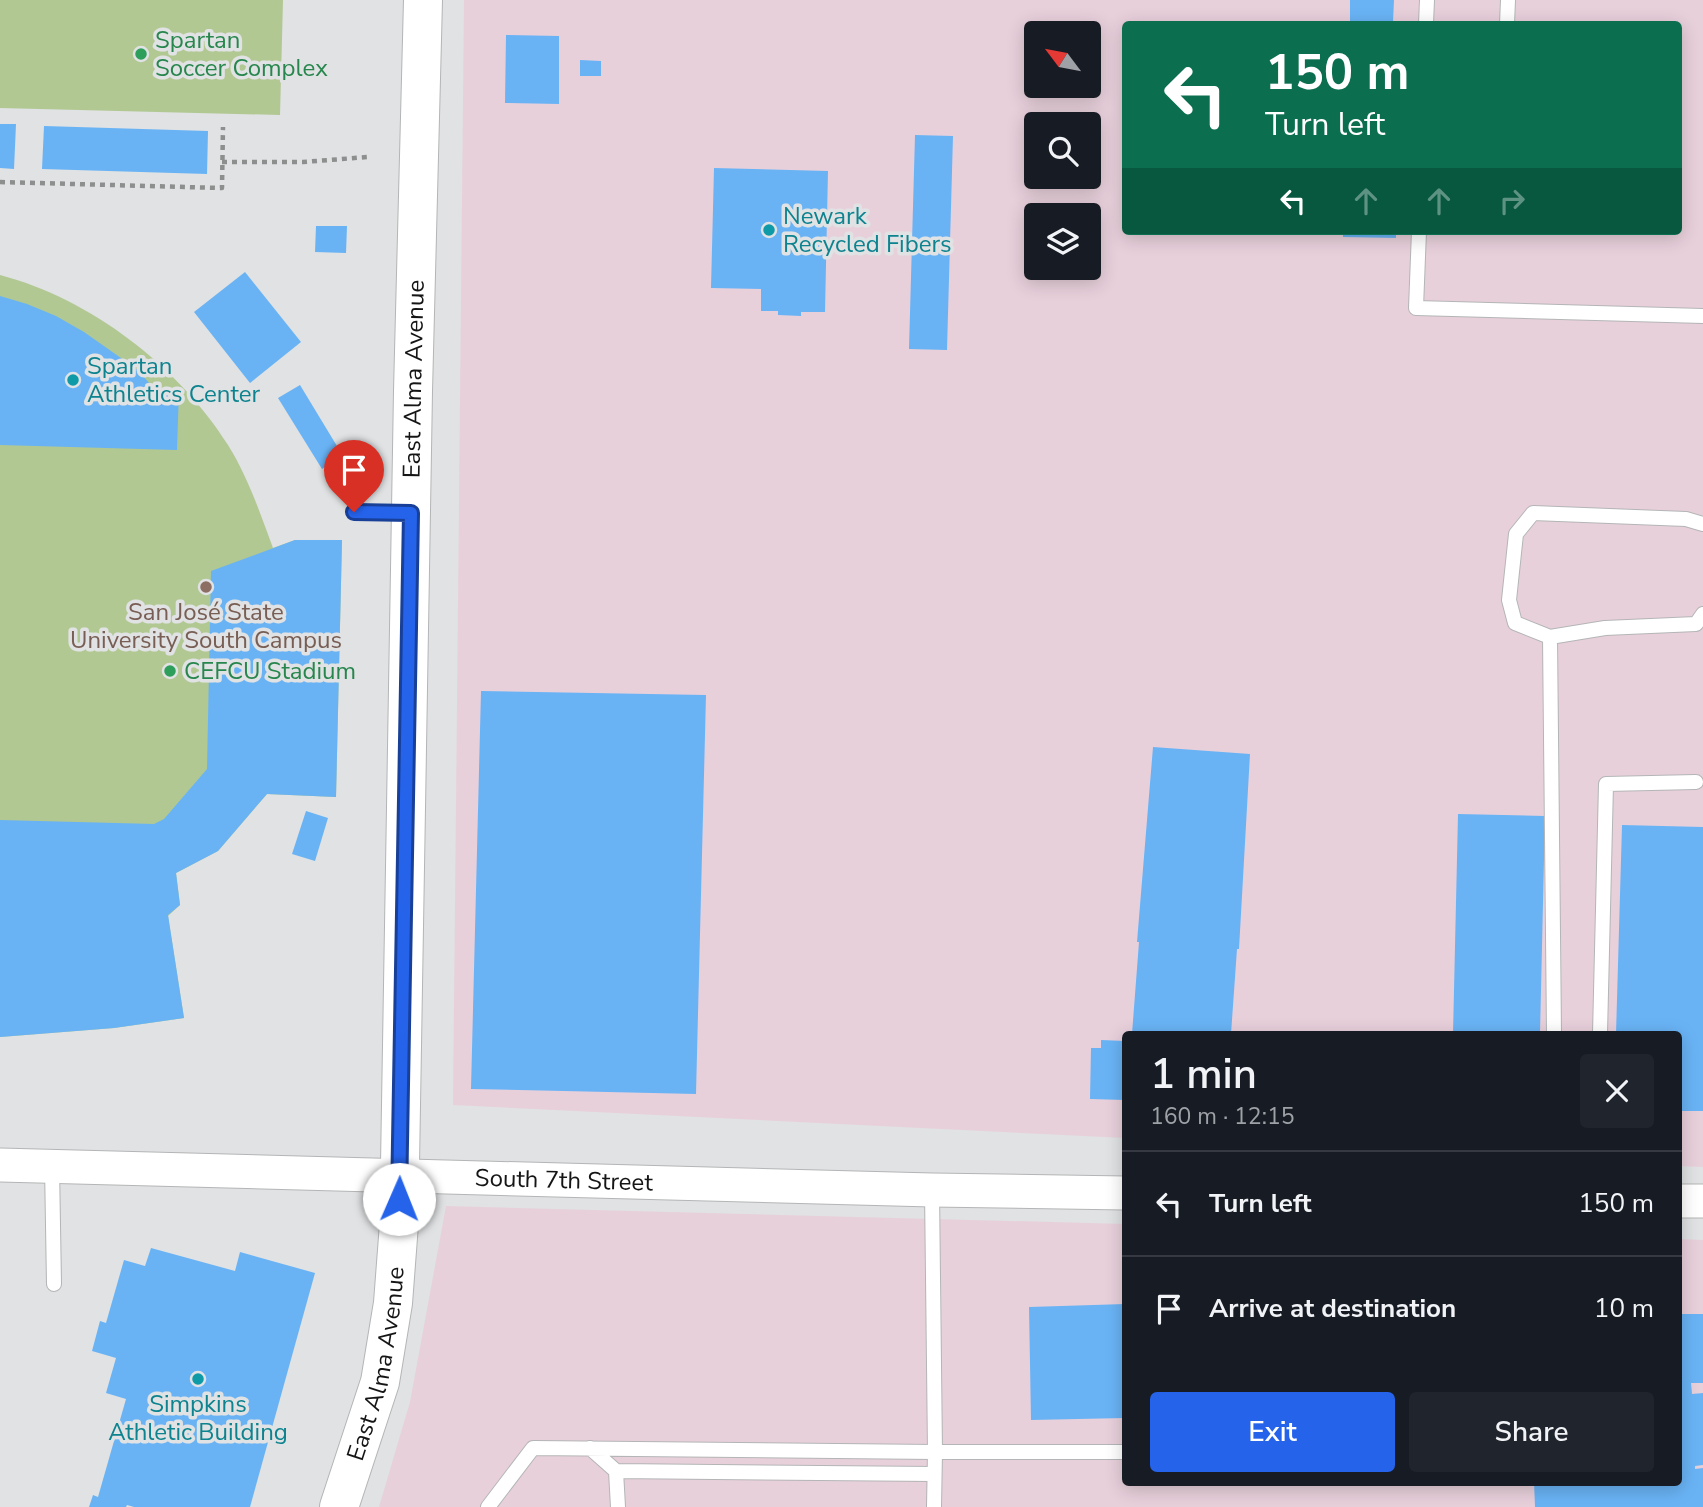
<!DOCTYPE html>
<html lang="en">
<head>
<meta charset="utf-8">
<style>
  :root { --surface:#171b24; --page:#20242c; --text:#f1f3f6; --muted:#9ea1a6; --line:#363941; --accent:#2563eb }
  body { margin:0; font-family:"Nunito Sans",sans-serif; background:var(--page); color:var(--text); height:100vh; display:flex; flex-direction:column; font-size:26px; white-space:nowrap }
  * { box-sizing:border-box; margin:0 }
  p { font-size:23px; color:var(--muted) }
  .icon { flex:none; width:38px; height:38px; fill:none; stroke:currentColor; stroke-width:2; stroke-linecap:round; stroke-linejoin:round }
  .map { position:relative; flex:1; overflow:hidden }
  .sheet { position:absolute; left:1122px; top:1031px; width:560px; height:455px; display:flex; flex-direction:column; background:var(--surface); border-radius:7px; box-shadow:0 4px 18px #0003 }
  .sheet>* { flex:none }
  .guide { position:absolute; left:1122px; top:21px; width:560px; height:214px; border-radius:7px; box-shadow:0 4px 18px #0003; background:#0b6e4f; color:#fff; overflow:hidden }
  .needle { width:46px; rotate:302deg }
  .buttons { position:absolute; left:1024px; top:21px; display:grid; gap:14px }
  .buttons a { display:grid; place-items:center; width:77px; height:77px; border-radius:7px; background:var(--surface); box-shadow:0 4px 18px #0003; font-size:35px }
  .pin { position:absolute; display:grid; place-items:center; width:60px; height:60px; color:#fff; margin:-72px -30px; border-radius:50% 50% 50% 0; rotate:-45deg; box-shadow:0 0 7px #0007 }
  .pin .icon { rotate:45deg }
  .me { position:absolute; width:77px; margin:-38px; rotate:1deg; stroke-linejoin:round; filter:drop-shadow(0 0 5px #0008) }
  .turn { display:flex; align-items:center; gap:24px; height:147px; padding:0 28px; font-size:32px }
  .turn .icon { width:91px; height:91px; stroke-width:2.5 }
  .turn b { display:block; font-size:49px; line-height:60px }
  .lanes { display:flex; align-items:center; height:66px; padding:0 28px; background:#0003; justify-content:center; gap:35px; direction:ltr }
  .lanes .off { opacity:.35 }
  .round { display:grid; place-items:center; flex:none; width:74px; height:74px; border-radius:7px; background:var(--page) }
  .headline { display:flex; align-items:center; justify-content:space-between; height:119px; padding:0 28px }
  h1 { font-size:42px; font-weight:600; line-height:52px }
  .action { display:flex; gap:14px; margin-top:auto; padding:14px 28px }
  .action a { flex:1; height:80px; border-radius:7px; background:var(--accent); color:#fff; font-size:28px; font-weight:600; line-height:80px; text-align:center }
  .action a+a { background:var(--page); color:var(--text) }
  ul { padding:0; list-style:none }
  li { display:flex; align-items:center; gap:21px; height:105px; padding:0 28px; border-top:2px solid var(--line) }
  li div { flex:1 }
  li b { display:block; font-size:26px }
  li em { font-style:normal }
  .map>svg:first-child { display:block }
  .industrial { fill:#e8d0db; fill-rule:evenodd }
  .green { fill:#b1c893 }
  .building { fill:#69b3f5 }
  .lines { fill:none; stroke-linecap:round; stroke-linejoin:round }
  .service-casing { stroke:#b4b5b6; stroke-width:16 }
  .tertiary-casing { stroke:#b4b5b6; stroke-width:35 }
  .secondary-casing { stroke:#b4b5b6; stroke-width:40 }
  .path { stroke:#8d8e8e; stroke-width:4.5; stroke-dasharray:5 5; stroke-linecap:butt }
  .service { stroke:#fff; stroke-width:14 }
  .tertiary { stroke:#fff; stroke-width:33 }
  .secondary { stroke:#fff; stroke-width:38 }
  .route-casing { stroke:#184099; stroke-width:18 }
  .route { stroke:#2563eb; stroke-width:12 }
  .leisure-dot { fill:#2e9e5b; stroke:#e0e2e3; stroke-width:2.5 }
  .culture-dot { fill:#0f9aa8; stroke:#e0e2e3; stroke-width:2.5 }
  .education-dot { fill:#8d6e63; stroke:#e0e2e3; stroke-width:2.5 }
  .labels { text-anchor:middle; stroke-width:7; stroke-linejoin:round; paint-order:stroke }
  .leisure-label { font-size:24px; fill:#27864d; stroke:#e0e2e3; text-anchor:start }
  .culture-label { font-size:24px; fill:#0d838f; stroke:#e0e2e3; text-anchor:start }
  .street-label { font-size:24px; fill:#151515; stroke:#e0e2e3 }
  .education-label { font-size:24px; fill:#785e54; stroke:#e0e2e3 }
</style>
</head>
<body>
<div class="map">
<svg width="1703" height="1507" viewBox="0 0 1703 1507">
  <rect width="100%" height="100%" fill="#e0e2e3"/>
  <!-- industrial -->
  <path class="industrial" d="M 464,0 L 1703,0 L 1703,1167 L 1678,1166 L 1678,1034 L 1125,1034 L 1125,1138 L 453,1105 ZM 1125,24 L 1678,24 L 1678,231 L 1125,231 ZM 1036,33 L 1088,33 L 1088,86 L 1036,86 ZM 1036,124 L 1088,124 L 1088,177 L 1036,177 ZM 1036,215 L 1088,215 L 1088,268 L 1036,268 Z
    M 446,1206 L 1125,1224 L 1125,1482 L 1678,1482 L 1678,1239 L 1703,1240 L 1703,1507 L 379,1507 L 410,1402 Z"/>
  <!-- green -->
  <path class="green" d="M 0,0 L 283,0 L 280,115 L 0,108 Z
    M 0,275 C 91,299 178,366 228,445 C 248,477 260,513 273,548 L 295,540 L 342,540 L 336,797 L 267,794 L 218,851 L 176,873 L 180,905 L 168,916 L 184,1018 L 114,1028 L 0,1037 Z"/>
  <!-- building -->
  <path class="building" d="M 1350,0 L 1394,0 L 1393,22 L 1350,21 Z
    M 506,35 L 559,36 L 559,104 L 505,103 Z
    M 580,60 L 601,61 L 601,76 L 580,76 Z
    M 0,124 L 16,124 L 14,169 L 0,168 Z
    M 44,126 L 208,131 L 207,174 L 42,169 Z
    M 915,135 L 953,136 L 947,350 L 909,349 Z
    M 714,168 L 828,171 L 825,312 L 801,312 L 801,316 L 778,315 L 778,311 L 761,311 L 761,289 L 711,288 Z
    M 316,226 L 347,226 L 346,253 L 315,252 Z
    M 1343,231 L 1396,231 L 1396,238 L 1343,237 Z
    M 245,272 L 301,342 L 250,383 L 194,312 Z
    M 0,296 L 27,304 L 56,316 L 84,332 L 138,370 L 155,390 L 179,391 L 177,450 L 0,445 Z
    M 300,385 L 343,456 L 322,469 L 278,398 Z
    M 295,540 L 342,540 L 336,797 L 267,794 L 218,851 L 176,873 L 180,905 L 168,915 L 184,1018 L 114,1028 L 0,1037 L 0,820 L 154,824 L 164,819 L 207,769 L 211,571 Z
    M 481,691 L 706,695 L 696,1094 L 471,1089 Z
    M 1153,747 L 1250,754 L 1239,949 L 1237,949 L 1231,1034 L 1132,1034 L 1139,942 L 1137,942 Z
    M 306,811 L 328,818 L 315,861 L 292,854 Z
    M 1458,814 L 1545,816 L 1540,1034 L 1453,1034 Z
    M 1622,825 L 1703,827 L 1703,1111 L 1678,1111 L 1678,1034 L 1616,1034 Z
    M 1101,1040 L 1125,1041 L 1125,1100 L 1090,1099 L 1091,1048 L 1101,1048 Z
    M 151,1248 L 235,1271 L 240,1252 L 315,1273 L 250,1507 L 134,1507 L 127,1505 L 126,1507 L 89,1507 L 93,1495 L 98,1497 L 126,1399 L 106,1393 L 116,1358 L 92,1351 L 100,1321 L 106,1323 L 124,1260 L 145,1266 Z
    M 1125,1304 L 1125,1418 L 1031,1420 L 1029,1307 Z
    M 1678,1314 L 1703,1314 L 1703,1383 L 1691,1383 L 1692,1394 L 1703,1393 L 1703,1465 L 1695,1466 L 1695,1469 L 1703,1468 L 1703,1507 L 1535,1507 L 1534,1482 L 1678,1482 Z"/>
  <g class="lines">
    <defs>
      <path id="service" d="M 1426,24 L 1427,0
        M 1507,24 L 1508,0
        M 1419,231 L 1416,308 L 1703,316
        M 354,512 L 408,513
        M 1703,524 L 1686,519 L 1533,513 L 1516,534 L 1509,600 L 1515,623 L 1550,637 L 1605,628 L 1696,624 L 1703,614
        M 1550,637 L 1554,1034
        M 1600,1034 L 1606,784 L 1696,782
        M 52,1166 L 54,1284
        M 932,1190 L 935,1452 L 1125,1452
        M 590,1448 L 616,1471 L 934,1474
        M 616,1471 L 618,1507
        M 488,1507 L 533,1448 L 935,1452 L 934,1507"/>
      <g id="tertiary">
        <path id="s1" d="M 0,1165 L 932,1190 L 1125,1193"/>
        <path d="M 1678,1201 L 1703,1201"/>
      </g>
      <g id="secondary">
        <path id="s2" d="M 339,1507 L 380,1382 L 393,1303 L 399,1224 L 413,391 L 423,0"/>
      </g>
    </defs>
    <!-- service casing -->
    <use href="#service" class="service-casing"/>
    <!-- tertiary casing -->
    <use href="#tertiary" class="tertiary-casing"/>
    <!-- secondary casing -->
    <use href="#secondary" class="secondary-casing"/>
    <!-- path -->
    <path class="path" d="M 222,162 L 303,162 L 368,157
      M 0,182 L 222,188 L 223,127"/>
    <!-- service -->
    <use href="#service" class="service"/>
    <!-- tertiary -->
    <use href="#tertiary" class="tertiary"/>
    <!-- secondary -->
    <use href="#secondary" class="secondary"/>
  </g>
  <g class="lines">
    <defs>
      <path id="route" d="M 354,512 L 411,513 L 399,1199"/>
    </defs>
    <!-- route casing -->
    <use href="#route" class="route-casing"/>
    <!-- route -->
    <use href="#route" class="route"/>
  </g>
  <!-- markers -->
  <g class="leisure-dot">
    <circle cx="141" cy="54" r="7"/>
    <circle cx="170" cy="671" r="7"/>
  </g>
  <g class="culture-dot">
    <circle cx="769" cy="230" r="7"/>
    <circle cx="73" cy="380" r="7"/>
    <circle cx="198" cy="1379" r="7"/>
  </g>
  <circle class="education-dot" cx="206" cy="587" r="7"/>
  <g class="labels">
    <!-- leisure labels -->
    <g class="leisure-label">
      <text x="155" y="48">Spartan<tspan x="155" dy="28">Soccer Complex</tspan></text>
      <text x="184" y="679">CEFCU Stadium</text>
    </g>
    <!-- culture labels -->
    <g class="culture-label">
      <text x="783" y="224">Newark<tspan x="783" dy="28">Recycled Fibers</tspan></text>
      <text x="87" y="374">Spartan<tspan x="87" dy="28">Athletics Center</tspan></text>
      <text x="198" y="1412" text-anchor="middle">Simpkins<tspan x="198" dy="28">Athletic Building</tspan></text>
    </g>
    <!-- street labels -->
    <g class="street-label">
      <text dy="8" stroke="none"><textPath href="#s2" startOffset="1136">East Alma Avenue</textPath></text>
      <text dy="8" stroke="none"><textPath href="#s1" startOffset="564">South 7th Street</textPath></text>
      <text dy="8" stroke="none"><textPath href="#s2" startOffset="149">East Alma Avenue</textPath></text>
    </g>
    <!-- education labels -->
    <g class="education-label">
      <text x="206" y="620">San José State<tspan x="206" dy="28">University South Campus</tspan></text>
    </g>
  </g>
</svg>
<div class="buttons">
<a><svg class="needle" viewBox="-14 -14 28 28"><path d="M0-13l5 13h-10z" fill="#e53935"/><path d="M0 13l5-13h-10z" fill="#9ea1a6"/></svg></a>
<a><svg class="icon" aria-label="search" viewBox="0 0 24 24"><circle cx="10" cy="10" r="6"/><path d="M15 15l6 6"/></svg></a>
<a><svg class="icon" aria-label="layers" viewBox="0 0 24 24"><path d="M12 4l9 5-9 5-9-5zM3 14l9 5 9-5"/></svg></a>
</div>
<div class="pin" style="left:354px;top:512px;background:#d93025"><svg class="icon" aria-label="arrive" viewBox="0 0 24 24"><path d="M6 21V4h12l-3 4 3 4H6"/></svg></div>
<svg class="me" style="left:399px;top:1199px" viewBox="-20 -20 40 40"><circle r="19" fill="#fff"/><path d="M0-13L10 11 0 6-10 11z" fill="#2563eb"/></svg>
<div class="guide">
<div class="turn"><svg class="icon" aria-label="left" viewBox="0 0 24 24"><path d="M17 20v-9H6M10 6l-5 5 5 5"/></svg><div><b>150 m</b>Turn left</div></div>
<div class="lanes"><svg class="icon" aria-label="left" viewBox="0 0 24 24"><path d="M17 20v-9H6M10 6l-5 5 5 5"/></svg><svg class="icon off" aria-label="ahead" viewBox="0 0 24 24"><path d="M12 20V5M6 11l6-6 6 6"/></svg><svg class="icon off" aria-label="ahead" viewBox="0 0 24 24"><path d="M12 20V5M6 11l6-6 6 6"/></svg><svg class="icon off" aria-label="right" viewBox="0 0 24 24"><path d="M7 20v-9h11M14 6l5 5-5 5"/></svg></div>
</div>
<section class="sheet">
<div class="headline"><div><h1>1 min</h1><p>160 m · 12:15</p></div><a class="round"><svg class="icon" aria-label="close" viewBox="0 0 24 24"><path d="M6 6l12 12M18 6L6 18"/></svg></a></div>
<ul>
<li><svg class="icon" aria-label="left" viewBox="0 0 24 24"><path d="M17 20v-9H6M10 6l-5 5 5 5"/></svg><div><b>Turn left</b></div><em>150 m</em></li>
<li><svg class="icon" aria-label="arrive" viewBox="0 0 24 24"><path d="M6 21V4h12l-3 4 3 4H6"/></svg><div><b>Arrive at destination</b></div><em>10 m</em></li>
</ul>
<div class="action"><a>Exit</a><a>Share</a></div>
</section>
</div>
</body>
</html>
